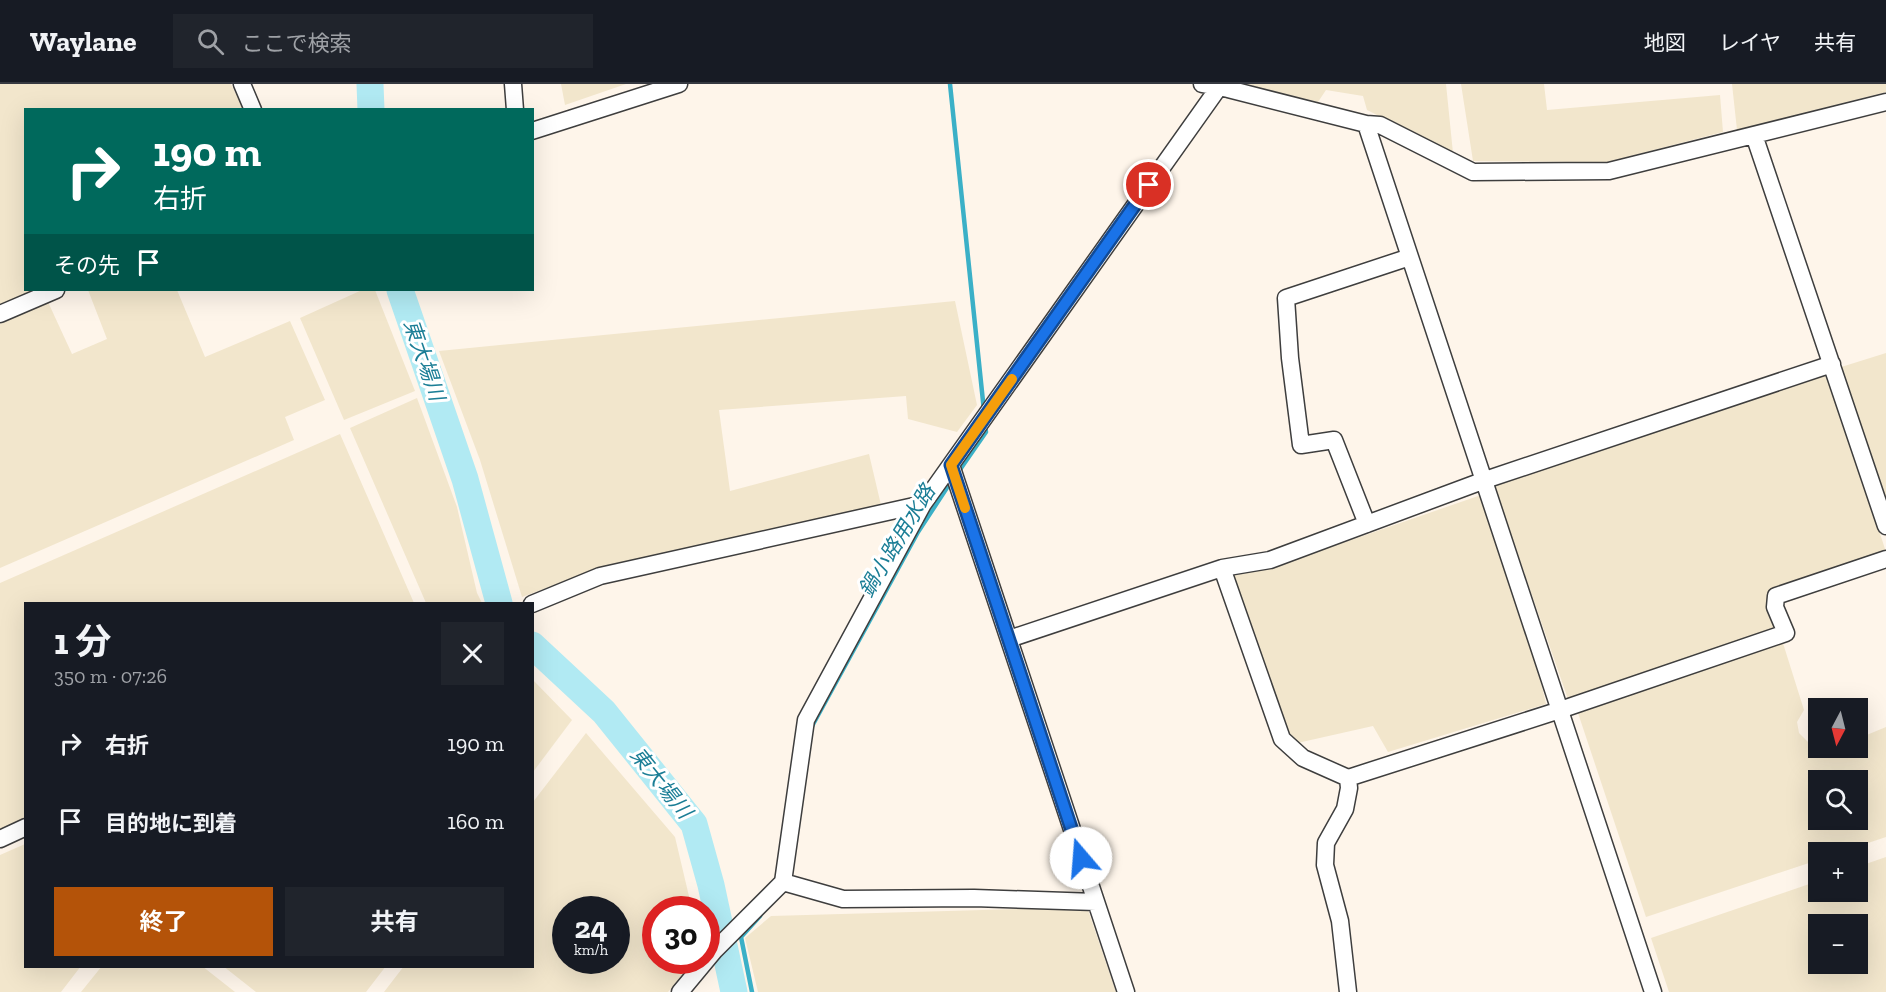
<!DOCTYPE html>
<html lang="ja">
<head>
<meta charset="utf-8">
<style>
  :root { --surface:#171b24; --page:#20242c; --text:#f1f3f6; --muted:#9ea1a6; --line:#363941; --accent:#b45309 }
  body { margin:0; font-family:"Zilla Slab","Noto Sans JP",serif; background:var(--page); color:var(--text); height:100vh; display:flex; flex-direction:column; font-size:22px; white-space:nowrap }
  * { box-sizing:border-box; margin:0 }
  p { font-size:20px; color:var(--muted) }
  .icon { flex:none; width:33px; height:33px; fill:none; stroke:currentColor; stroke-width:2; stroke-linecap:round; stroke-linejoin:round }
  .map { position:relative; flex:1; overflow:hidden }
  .details { position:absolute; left:24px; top:518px; width:510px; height:366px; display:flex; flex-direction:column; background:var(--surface); border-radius:0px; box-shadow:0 6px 24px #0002 }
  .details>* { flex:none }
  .top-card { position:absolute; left:24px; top:24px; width:510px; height:183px; border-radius:0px; box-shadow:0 6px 24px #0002; background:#00695c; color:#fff; overflow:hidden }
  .needle { width:39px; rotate:187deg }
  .buttons { position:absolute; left:1808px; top:614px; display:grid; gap:12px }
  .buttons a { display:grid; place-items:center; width:60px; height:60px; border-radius:0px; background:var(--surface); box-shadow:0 6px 24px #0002; font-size:30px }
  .speed { position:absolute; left:552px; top:812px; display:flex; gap:12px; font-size:30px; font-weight:700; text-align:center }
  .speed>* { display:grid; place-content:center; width:78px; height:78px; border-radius:50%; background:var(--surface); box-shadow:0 6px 24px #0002; line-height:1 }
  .speed small { font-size:15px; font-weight:400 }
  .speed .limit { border:9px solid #d22; background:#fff; color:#111 }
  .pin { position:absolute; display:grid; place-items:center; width:51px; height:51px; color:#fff; margin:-26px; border:3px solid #fff; border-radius:50%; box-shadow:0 2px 6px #0007 }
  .me { position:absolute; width:66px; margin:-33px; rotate:342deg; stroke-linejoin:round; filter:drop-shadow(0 0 4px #0008) }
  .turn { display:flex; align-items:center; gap:21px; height:126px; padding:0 30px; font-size:27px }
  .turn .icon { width:78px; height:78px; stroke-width:2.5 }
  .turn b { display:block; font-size:42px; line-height:51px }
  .then { display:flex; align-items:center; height:57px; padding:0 30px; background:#0003; gap:12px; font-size:22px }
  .round { display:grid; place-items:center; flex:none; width:63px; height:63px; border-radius:0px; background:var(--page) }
  .headline { display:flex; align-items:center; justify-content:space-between; height:102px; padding:0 30px }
  h1 { font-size:36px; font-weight:700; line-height:45px }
  .primary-button { display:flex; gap:12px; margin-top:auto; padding:12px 30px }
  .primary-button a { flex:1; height:69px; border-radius:0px; background:var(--accent); color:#fff; font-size:24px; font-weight:700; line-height:69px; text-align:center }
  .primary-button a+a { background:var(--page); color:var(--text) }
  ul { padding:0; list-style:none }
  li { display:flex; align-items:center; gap:18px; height:78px; padding:0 30px }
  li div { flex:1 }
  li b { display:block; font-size:22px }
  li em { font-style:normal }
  header { display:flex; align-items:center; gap:36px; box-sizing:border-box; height:84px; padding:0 30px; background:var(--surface); border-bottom:2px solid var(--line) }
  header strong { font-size:28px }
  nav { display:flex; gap:33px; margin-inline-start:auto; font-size:21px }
  .search { width:420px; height:54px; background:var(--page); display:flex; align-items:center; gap:15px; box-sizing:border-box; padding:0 21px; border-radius:0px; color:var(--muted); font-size:22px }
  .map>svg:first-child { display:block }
  .farmland { fill:#f2e6cc; fill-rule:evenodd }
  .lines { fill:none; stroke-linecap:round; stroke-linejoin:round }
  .stream { stroke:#3bb0c7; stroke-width:4.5 }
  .river { stroke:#b1eaf3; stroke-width:27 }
  .minor-casing { stroke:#3e3e3e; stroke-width:19 }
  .minor { stroke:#fff; stroke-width:16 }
  .route-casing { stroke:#114b97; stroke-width:15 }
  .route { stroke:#1a73e8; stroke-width:10 }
  .slow { stroke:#f59e0b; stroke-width:10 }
  .labels { text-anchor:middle; stroke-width:6; stroke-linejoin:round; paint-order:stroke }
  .water-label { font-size:21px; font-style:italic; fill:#1b7e96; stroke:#fff }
</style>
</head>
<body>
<header>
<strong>Waylane</strong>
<div class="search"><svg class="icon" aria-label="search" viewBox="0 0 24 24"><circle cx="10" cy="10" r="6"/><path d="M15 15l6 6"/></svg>ここで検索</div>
<nav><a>地図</a><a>レイヤ</a><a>共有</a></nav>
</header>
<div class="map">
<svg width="1886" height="908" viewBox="0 0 1886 908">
  <rect width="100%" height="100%" fill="#fef5ea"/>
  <!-- farmland -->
  <path class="farmland" d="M 0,0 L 231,0 L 243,25 L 26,26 L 26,206 L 42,206 L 0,225 Z
    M 561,0 L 626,0 L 565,21 Z
    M 1245,0 L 1446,0 L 1453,69 L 1367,26 L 1363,12 L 1326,6 L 1318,18 Z
    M 1461,0 L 1544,0 L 1547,26 L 1720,11 L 1723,48 L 1608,78 L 1473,77 Z
    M 1732,0 L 1886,0 L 1886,8 L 1737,46 Z
    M 88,206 L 177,206 L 205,273 L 290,237 L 325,316 L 285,333 L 294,356 L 0,484 L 0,240 L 48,218 L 72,270 L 107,255 Z
    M 362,206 L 375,206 L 415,307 L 344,336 L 300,234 Z
    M 955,217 L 977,321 L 957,348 L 908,335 L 906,312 L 719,326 L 730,407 L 869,370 L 881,421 L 608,481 L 522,513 L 480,376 L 439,267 Z
    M 1886,269 L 1886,425 L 1838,284 Z
    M 1827,287 L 1886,468 L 1772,509 L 1781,548 L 1569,618 L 1493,399 Z
    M 417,314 L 457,423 L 477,509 L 482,519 L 426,519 L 350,344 Z
    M 340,350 L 414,519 L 26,519 L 25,734 L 0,745 L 0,499 Z
    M 1481,411 L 1540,594 L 1546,620 L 1388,668 L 1373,642 L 1293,660 L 1231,490 L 1279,481 Z
    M 1782,556 L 1804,626 L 1797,638 L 1799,649 L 1815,665 L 1857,663 L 1857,655 L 1886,643 L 1886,753 L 1841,768 L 1818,768 L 1818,776 L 1646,833 L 1578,629 ZM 1818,696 L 1857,696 L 1857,735 L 1818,735 Z
    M 533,596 L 572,636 L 533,688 L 532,688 Z
    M 586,649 L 675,753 L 692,825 L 656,825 L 656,876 L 694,876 L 668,908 L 384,908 L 404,882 L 532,882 L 533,718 ZM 566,825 L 616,825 L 616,876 L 566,876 Z
    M 25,760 L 26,882 L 81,882 L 61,908 L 0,908 L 0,771 Z
    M 1886,773 L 1886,908 L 1669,908 L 1651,854 L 1818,797 L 1818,807 L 1857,807 L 1857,783 ZM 1818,840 L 1857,840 L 1857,879 L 1818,879 Z
    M 1087,823 L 1116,908 L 758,908 L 745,854 L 771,832 Z
    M 102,882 L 202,882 L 235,908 L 81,908 Z
    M 223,882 L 386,882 L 366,908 L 256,908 Z"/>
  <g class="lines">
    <!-- stream -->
    <path class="stream" d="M 950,0 L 984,327
      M 959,387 L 986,348 L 985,341
      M 811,644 L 918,448 L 952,396
      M 752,908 L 741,853 L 760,832"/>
    <!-- river -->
    <path class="river" d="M 370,0 L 371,26
      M 400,206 L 465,395 L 499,519
      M 532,561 L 604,628 L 694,740 L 711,801 L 734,908"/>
    <defs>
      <path id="minor" d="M 242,0 L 253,26
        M 513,0 L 515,26
        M 1202,0 L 1228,5 L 1366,40 L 1380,41 L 1473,88 L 1609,87 L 1886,18
        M 1366,40 L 1653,908
        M 532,47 L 679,0
        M 1754,51 L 1886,442
        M 0,230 L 56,206
        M 951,381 L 1126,908
        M 1367,440 L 1334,356 L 1301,361 L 1290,274 L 1286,214 L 1410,173
        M 1222,484 L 1282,655 L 1303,674 L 1348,694 L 1560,626 L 1786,549 L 1775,523 L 1776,512 L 1886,475
        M 532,520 L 600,492 L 923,420
        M 1009,555 L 1222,484 L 1270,476 L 1485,396 L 1832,280
        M 0,755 L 26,743
        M 783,798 L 843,815 L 974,814 L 1096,818
        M 680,908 L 715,866 L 783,798 L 806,636 L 923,420 L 1219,3
        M 1348,908 L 1340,837 L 1325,781 L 1326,759 L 1345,725 L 1349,704 L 1348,694"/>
    </defs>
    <!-- minor casing -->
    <use href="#minor" class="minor-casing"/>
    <!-- minor -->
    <use href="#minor" class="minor"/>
  </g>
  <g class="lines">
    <defs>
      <path id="route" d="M 1081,774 L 951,381 L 1149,101"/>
    </defs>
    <!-- route casing -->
    <use href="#route" class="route-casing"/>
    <!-- route -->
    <use href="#route" class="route"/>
    <!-- slow -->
    <path class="slow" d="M 965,424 L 951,381 L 1012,295"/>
  </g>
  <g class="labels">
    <!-- water labels -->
    <g class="water-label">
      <text transform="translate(424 276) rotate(71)" y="7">東大場川</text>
      <text transform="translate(897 457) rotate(-59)" y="7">鍋小路用水路</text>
      <text transform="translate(661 699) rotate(51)" y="7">東大場川</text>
    </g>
  </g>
</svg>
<div class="buttons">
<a><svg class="needle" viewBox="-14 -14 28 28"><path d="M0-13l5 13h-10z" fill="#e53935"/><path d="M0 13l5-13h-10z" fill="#9ea1a6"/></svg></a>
<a><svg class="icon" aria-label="search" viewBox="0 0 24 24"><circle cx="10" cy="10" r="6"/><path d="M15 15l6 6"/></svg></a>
<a>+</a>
<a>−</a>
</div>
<div class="speed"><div>24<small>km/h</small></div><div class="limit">30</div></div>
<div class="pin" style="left:1149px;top:101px;background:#d93025"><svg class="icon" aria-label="arrive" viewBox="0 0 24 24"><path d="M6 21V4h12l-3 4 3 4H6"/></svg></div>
<svg class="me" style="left:1081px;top:774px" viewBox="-20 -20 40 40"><circle r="19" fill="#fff"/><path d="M0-13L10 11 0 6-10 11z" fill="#1a73e8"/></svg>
<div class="top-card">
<div class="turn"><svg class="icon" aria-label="right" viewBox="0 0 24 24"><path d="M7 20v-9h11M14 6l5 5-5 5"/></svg><div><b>190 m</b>右折</div></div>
<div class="then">その先<svg class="icon" aria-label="arrive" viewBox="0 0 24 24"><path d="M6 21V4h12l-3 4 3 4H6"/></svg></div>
</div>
<section class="details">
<div class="headline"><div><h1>1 分</h1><p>350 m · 07:26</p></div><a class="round"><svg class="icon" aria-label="close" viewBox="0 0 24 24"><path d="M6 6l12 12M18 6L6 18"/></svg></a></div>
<ul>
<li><svg class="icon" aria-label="right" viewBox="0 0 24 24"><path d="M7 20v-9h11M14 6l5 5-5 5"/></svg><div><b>右折</b></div><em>190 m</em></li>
<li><svg class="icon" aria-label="arrive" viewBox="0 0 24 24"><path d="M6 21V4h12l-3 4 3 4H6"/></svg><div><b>目的地に到着</b></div><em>160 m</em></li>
</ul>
<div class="primary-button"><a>終了</a><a>共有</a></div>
</section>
</div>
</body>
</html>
